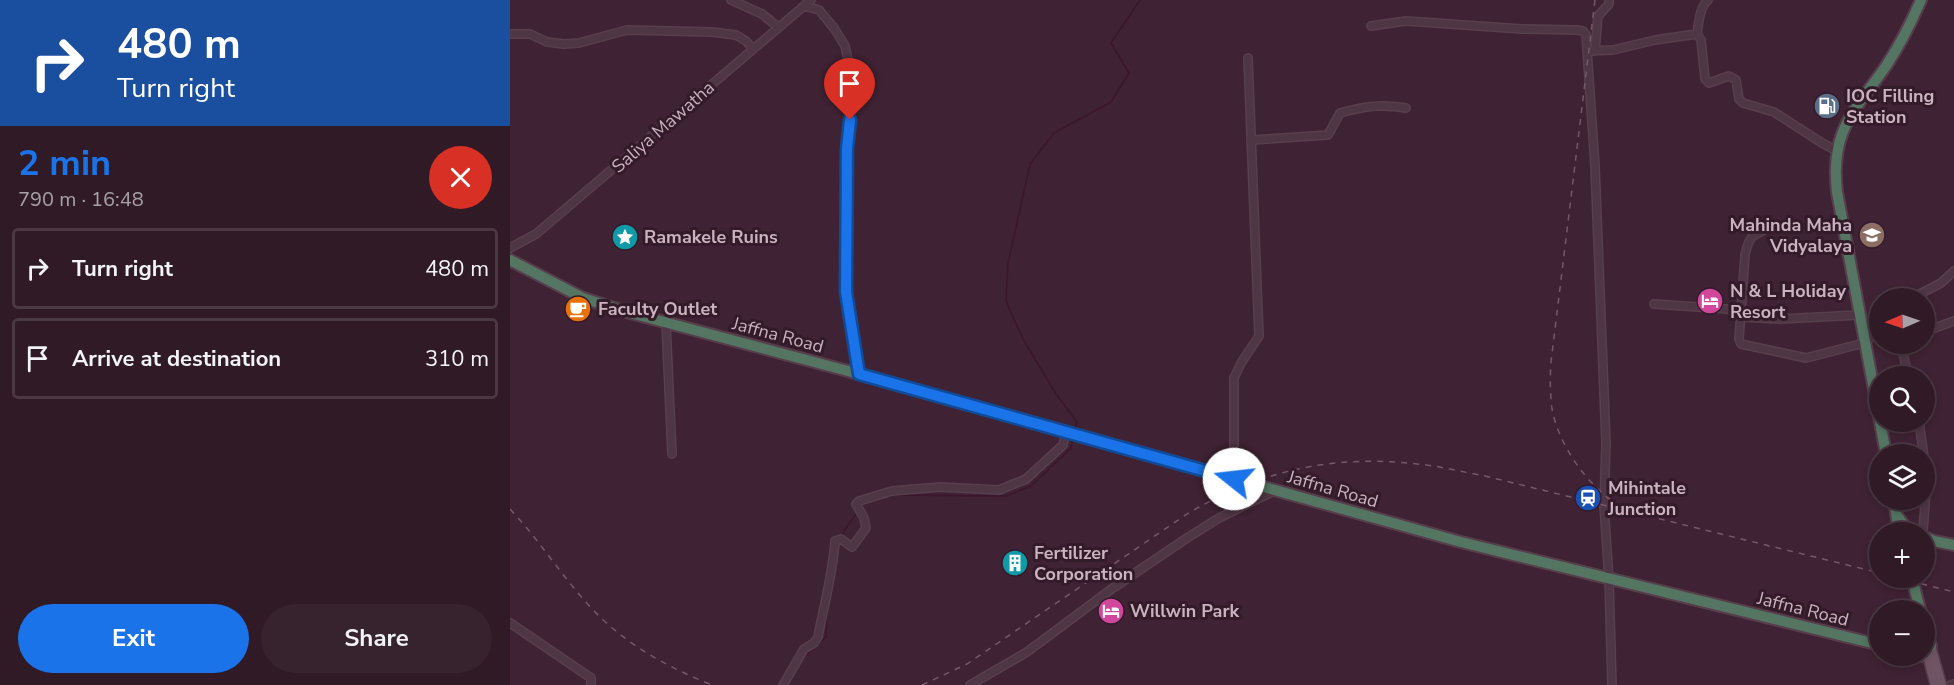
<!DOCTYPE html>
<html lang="en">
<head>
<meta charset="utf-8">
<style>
  :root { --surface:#2f1a26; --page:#37232e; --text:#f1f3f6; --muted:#a7a1a7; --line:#4a3843; --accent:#1a73e8 }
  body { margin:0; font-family:"Nunito Sans",sans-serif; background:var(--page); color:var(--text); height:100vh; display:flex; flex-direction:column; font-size:22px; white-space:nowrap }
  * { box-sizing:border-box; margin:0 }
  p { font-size:20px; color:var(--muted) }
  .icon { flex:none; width:33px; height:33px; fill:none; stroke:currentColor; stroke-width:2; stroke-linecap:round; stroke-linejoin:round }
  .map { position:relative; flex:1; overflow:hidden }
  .panel { display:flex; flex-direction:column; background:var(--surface); width:510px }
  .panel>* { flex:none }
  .banner { background:#1a4fa0; color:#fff; overflow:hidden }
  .needle { width:39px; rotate:268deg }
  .fabs { position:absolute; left:1359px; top:288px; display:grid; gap:12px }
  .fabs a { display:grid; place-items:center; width:66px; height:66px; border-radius:50%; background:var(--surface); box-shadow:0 3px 9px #0003,0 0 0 2px var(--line); font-size:30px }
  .pin { position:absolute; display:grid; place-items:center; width:51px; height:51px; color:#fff; margin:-62px -26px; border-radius:50% 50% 50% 0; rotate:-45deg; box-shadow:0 0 6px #0007 }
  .pin .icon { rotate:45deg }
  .me { position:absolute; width:66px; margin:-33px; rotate:286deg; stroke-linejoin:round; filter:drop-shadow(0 0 4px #0008) }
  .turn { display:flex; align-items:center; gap:21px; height:126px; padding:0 18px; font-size:27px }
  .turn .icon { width:78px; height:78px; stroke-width:2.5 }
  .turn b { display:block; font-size:42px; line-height:51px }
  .round { display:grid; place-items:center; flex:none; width:63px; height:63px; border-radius:32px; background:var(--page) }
  .headline { display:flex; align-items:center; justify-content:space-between; height:102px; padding:0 18px }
  h1 { font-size:36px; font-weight:700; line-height:45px; color:var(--accent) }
  .primary-button { display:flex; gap:12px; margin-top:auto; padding:12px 18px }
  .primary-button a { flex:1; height:69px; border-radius:36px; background:var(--accent); color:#fff; font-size:24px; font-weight:700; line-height:69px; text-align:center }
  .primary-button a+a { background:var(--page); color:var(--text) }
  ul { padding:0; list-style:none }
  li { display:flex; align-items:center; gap:18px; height:81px; margin:0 12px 9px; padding:0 6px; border:3px solid var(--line); border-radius:6px }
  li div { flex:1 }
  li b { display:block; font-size:22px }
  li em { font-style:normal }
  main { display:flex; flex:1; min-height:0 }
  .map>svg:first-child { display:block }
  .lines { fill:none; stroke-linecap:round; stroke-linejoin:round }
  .stream { stroke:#3d152c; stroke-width:1.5 }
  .minor-casing { stroke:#583f4d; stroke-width:10 }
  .major-casing { stroke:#583f4d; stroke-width:11 }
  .highway-casing { stroke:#573e4c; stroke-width:14 }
  .minor { stroke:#4f3644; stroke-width:7 }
  .major { stroke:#6f5464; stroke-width:8 }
  .highway { stroke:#537562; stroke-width:10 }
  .rail { stroke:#765869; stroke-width:1.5; stroke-dasharray:6 6; stroke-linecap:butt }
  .route-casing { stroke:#114b97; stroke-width:15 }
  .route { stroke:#1a73e8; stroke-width:10 }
  .labels { text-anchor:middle; stroke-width:6; stroke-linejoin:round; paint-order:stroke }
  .poi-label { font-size:18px; font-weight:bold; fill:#cab2bf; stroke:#341b29; text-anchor:start }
  .street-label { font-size:18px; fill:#cab2bf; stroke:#341b29 }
</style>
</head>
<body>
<main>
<section class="panel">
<div class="banner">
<div class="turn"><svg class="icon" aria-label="right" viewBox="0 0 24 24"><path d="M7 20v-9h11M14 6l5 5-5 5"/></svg><div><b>480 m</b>Turn right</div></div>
</div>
<div class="headline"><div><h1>2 min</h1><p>790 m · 16:48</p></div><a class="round" style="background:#d93025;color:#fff"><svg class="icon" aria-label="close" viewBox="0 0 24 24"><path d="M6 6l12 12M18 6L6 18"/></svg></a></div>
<ul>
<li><svg class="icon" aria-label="right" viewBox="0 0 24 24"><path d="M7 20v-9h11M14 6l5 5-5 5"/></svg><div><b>Turn right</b></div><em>480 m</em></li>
<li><svg class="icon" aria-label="arrive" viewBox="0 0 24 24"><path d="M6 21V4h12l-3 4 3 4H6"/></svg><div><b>Arrive at destination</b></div><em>310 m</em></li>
</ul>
<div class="primary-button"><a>Exit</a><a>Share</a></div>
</section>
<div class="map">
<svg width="1444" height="685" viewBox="0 0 1444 685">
  <rect width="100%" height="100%" fill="#3f2233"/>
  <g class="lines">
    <!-- stream -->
    <path class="stream" d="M 565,430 L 567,422 L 546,394 L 513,339 L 496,301 L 498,263 L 520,164 L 544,133 L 601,102 L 619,73 L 601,43 L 630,0
      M 380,495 L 496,496 L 521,486 L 561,448 L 563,438
      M 332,537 L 334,531 L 346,514
      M 293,658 L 316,637 L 317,612"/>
    <defs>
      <path id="minor" d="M 221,0 L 252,14 L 268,27
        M 1198,0 C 1189,8 1189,23 1187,34 L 1191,40 L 1195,79 L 1199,83 L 1219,76 L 1226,80 L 1229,99 L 1233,103 L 1264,112 L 1312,143 L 1327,151
        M 294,6 L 309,10 L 324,28 L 335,46 L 343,82 L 337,149 L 336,292 L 349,374
        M 861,26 L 896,21 L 1012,29 L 1066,30 L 1073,31 L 1076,35 L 1085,166 L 1096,443 L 1094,506 L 1099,579 L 1102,685
        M 0,34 L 20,34 L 37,42 L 54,44 L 69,43 L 117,30 L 202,32 L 226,35 L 236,41 L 243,49
        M 1077,51 L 1103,50 L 1145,40 L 1187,34
        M 1085,51 L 1088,16 L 1099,4 L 1099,0
        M 741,140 L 818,135 L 830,113 C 856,106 870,104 896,108
        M 1259,228 C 1242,235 1239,236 1235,255 L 1229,339 L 1231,344 L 1296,358 L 1354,343 L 1370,329
        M 0,248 L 26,234 L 301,0
        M 1402,298 L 1431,283 L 1444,271
        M 1144,304 L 1231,310
        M 1231,317 L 1270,319 L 1349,315
        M 156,323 L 162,454
        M 1414,332 L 1444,321
        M 1391,344 L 1398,376
        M 1409,422 L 1417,477 L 1413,532
        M 724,479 L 724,378 L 731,363 L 749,336 L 738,58
        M 0,623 L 81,678 L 81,685
        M 273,685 L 294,649 L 304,643 L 308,637 C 314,605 323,573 325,541 L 331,539 L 342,547 L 356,528 L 354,518 L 346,504 L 349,501 L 382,491 L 430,487 L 489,490 L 516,479 L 553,445 L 556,432
        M 460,685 L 517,652 L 603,588 L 677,538 L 709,518 L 766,490
        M 1440,685 L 1444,684"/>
      <path id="major" d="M 1421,646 L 1432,685
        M 1416,652 L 1425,685"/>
      <path id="highway" d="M 0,260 L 73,298 L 113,311 L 338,371 L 951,542 L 1370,645
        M 1376,454 L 1327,192 C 1320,130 1344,112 1376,66 C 1390,45 1401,23 1411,0
        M 1384,500 L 1389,532
        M 1388,517 L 1399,532
        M 1414,537 L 1424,541 L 1444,545
        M 1402,578 L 1410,610
        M 1414,625 L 1421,646
        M 1399,656 L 1404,657 L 1412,656"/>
    </defs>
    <!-- minor casing -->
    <use href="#minor" class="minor-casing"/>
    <!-- major casing -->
    <use href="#major" class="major-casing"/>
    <!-- highway casing -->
    <use href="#highway" class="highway-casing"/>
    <!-- minor -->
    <use href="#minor" class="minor"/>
    <!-- major -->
    <use href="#major" class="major"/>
    <!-- highway -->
    <use href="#highway" class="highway"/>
    <!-- rail -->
    <path class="rail" d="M 1085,0 L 1041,362 C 1040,378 1040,393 1042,409 C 1049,446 1077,485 1109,506
      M 0,509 C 32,543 56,583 89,616 C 122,648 160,668 202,685
      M 1388,578 L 1444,592
      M 412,685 L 457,664 L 677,514 C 750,471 822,454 907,464 C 930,466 953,472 975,476 L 1370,573"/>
  </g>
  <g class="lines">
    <defs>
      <path id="route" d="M 340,120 L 337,149 L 336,292 L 349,374 L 724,479"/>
    </defs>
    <!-- route casing -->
    <use href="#route" class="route-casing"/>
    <!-- route -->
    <use href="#route" class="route"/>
  </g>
  <!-- icons -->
  <defs>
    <symbol id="fuel-disc" viewBox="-11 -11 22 22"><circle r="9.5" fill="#5c6f8a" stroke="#341b29"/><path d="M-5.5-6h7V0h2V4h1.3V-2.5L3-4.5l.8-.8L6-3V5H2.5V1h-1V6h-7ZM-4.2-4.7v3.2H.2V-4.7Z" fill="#fff"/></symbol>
    <symbol id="school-disc" viewBox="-11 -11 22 22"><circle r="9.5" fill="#8d6e63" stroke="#341b29"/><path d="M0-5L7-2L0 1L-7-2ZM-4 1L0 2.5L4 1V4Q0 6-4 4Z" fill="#fff"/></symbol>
    <symbol id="sight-disc" viewBox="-11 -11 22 22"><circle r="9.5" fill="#0f9aa8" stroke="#341b29"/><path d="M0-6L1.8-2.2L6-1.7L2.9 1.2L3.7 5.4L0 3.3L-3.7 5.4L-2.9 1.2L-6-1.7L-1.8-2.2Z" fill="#fff"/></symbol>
    <symbol id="hotel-disc" viewBox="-11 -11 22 22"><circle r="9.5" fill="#d1479c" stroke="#341b29"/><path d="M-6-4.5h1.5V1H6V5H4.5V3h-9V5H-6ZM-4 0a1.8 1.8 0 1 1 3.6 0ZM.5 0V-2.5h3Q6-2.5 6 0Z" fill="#fff"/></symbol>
    <symbol id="cafe-disc" viewBox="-11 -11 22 22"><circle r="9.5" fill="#e8710a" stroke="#341b29"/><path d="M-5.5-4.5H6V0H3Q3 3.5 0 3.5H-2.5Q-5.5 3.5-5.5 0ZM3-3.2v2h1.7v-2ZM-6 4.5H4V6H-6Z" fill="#fff"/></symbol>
    <symbol id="station-disc" viewBox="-11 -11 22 22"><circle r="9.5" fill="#1a4fb4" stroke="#341b29"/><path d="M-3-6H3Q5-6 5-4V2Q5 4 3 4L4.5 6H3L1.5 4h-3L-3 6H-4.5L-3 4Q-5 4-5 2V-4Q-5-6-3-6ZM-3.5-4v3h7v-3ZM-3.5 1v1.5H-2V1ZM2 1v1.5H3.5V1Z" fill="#fff"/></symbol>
    <symbol id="building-disc" viewBox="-11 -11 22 22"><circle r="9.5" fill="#0f9aa8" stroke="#341b29"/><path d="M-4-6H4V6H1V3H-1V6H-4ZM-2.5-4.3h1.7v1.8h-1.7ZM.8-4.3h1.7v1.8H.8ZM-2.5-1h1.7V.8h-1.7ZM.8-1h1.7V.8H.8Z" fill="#fff"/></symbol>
  </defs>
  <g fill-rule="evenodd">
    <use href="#fuel-disc" x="1302" y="91" width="30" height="30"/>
    <use href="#school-disc" x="1347" y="220" width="30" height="30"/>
    <use href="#sight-disc" x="100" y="222" width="30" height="30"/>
    <use href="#hotel-disc" x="1185" y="286" width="30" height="30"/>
    <use href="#cafe-disc" x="53" y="294" width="30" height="30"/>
    <use href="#station-disc" x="1063" y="483" width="30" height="30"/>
    <use href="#building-disc" x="490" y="548" width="30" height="30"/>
    <use href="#hotel-disc" x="586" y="596" width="30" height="30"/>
  </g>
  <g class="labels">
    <!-- poi labels -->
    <g class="poi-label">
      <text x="1336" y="102">IOC Filling<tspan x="1336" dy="21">Station</tspan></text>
      <text x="1342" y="231" text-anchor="end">Mahinda Maha<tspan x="1342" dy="21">Vidyalaya</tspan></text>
      <text x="134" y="243">Ramakele Ruins</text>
      <text x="1220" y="297">N &amp; L Holiday<tspan x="1220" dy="21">Resort</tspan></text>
      <text x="88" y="315">Faculty Outlet</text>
      <text x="1098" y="494">Mihintale<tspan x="1098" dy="21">Junction</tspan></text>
      <text x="524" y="559">Fertilizer<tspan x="524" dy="21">Corporation</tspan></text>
      <text x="620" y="617">Willwin Park</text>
    </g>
    <!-- street labels -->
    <g class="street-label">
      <text transform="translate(153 127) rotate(-41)" y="6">Saliya Mawatha</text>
      <text transform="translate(268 335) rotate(15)" y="6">Jaffna Road</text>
      <text transform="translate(823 489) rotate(16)" y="6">Jaffna Road</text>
      <text transform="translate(1293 609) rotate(14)" y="6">Jaffna Road</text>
    </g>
  </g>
</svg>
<div class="fabs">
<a><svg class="needle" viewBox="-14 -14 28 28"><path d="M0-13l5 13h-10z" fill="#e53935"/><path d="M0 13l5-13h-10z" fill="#a7a1a7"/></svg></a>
<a><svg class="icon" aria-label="search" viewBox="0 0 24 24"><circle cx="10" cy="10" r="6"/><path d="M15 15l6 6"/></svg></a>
<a><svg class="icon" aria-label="layers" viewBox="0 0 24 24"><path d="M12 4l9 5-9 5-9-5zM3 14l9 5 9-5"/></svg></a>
<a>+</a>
<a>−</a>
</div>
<div class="pin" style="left:340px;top:120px;background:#d93025"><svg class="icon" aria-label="arrive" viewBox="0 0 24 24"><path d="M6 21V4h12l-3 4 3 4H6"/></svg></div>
<svg class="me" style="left:724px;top:479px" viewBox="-20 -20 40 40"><circle r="19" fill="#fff"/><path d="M0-13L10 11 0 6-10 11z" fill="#1a73e8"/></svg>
</div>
</main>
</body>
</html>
